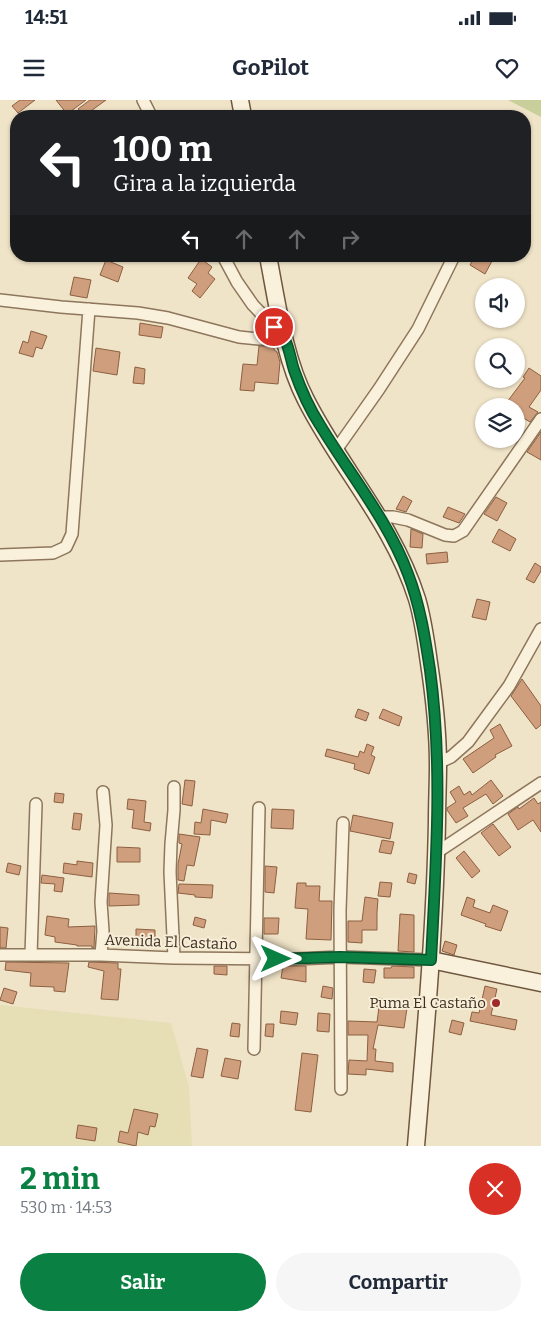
<!DOCTYPE html>
<html lang="es">
<head>
<meta charset="utf-8">
<style>
  :root { --surface:#fff; --page:#f6f6f7; --text:#1f2937; --muted:#747a83; --accent:#0b8043 }
  body { margin:0; font-family:Bitter,serif; background:var(--page); color:var(--text); height:100vh; display:flex; flex-direction:column; font-size:19px; white-space:nowrap }
  * { box-sizing:border-box; margin:0 }
  p { font-size:16px; color:var(--muted) }
  .icon { flex:none; width:28px; height:28px; fill:none; stroke:currentColor; stroke-width:2; stroke-linecap:round; stroke-linejoin:round }
  .map { position:relative; height:1046px; overflow:hidden }
  .drawer { display:flex; flex-direction:column; background:var(--surface); flex:1 }
  .drawer>* { flex:none }
  .guide { position:absolute; left:10px; top:10px; width:521px; height:152px; border-radius:20px; box-shadow:0 1px 4px #0004; background:#202124; color:#fff; overflow:hidden }
  .fabs { position:absolute; left:475px; top:178px; display:grid; gap:10px }
  .fabs a { display:grid; place-items:center; width:50px; height:50px; border-radius:50%; background:var(--surface); box-shadow:0 1px 4px #0004; font-size:25px }
  .pin { position:absolute; display:grid; place-items:center; width:42px; height:42px; color:#fff; margin:-21px; border:2px solid #fff; border-radius:50%; box-shadow:0 1px 5px #0007 }
  .me { position:absolute; width:55px; margin:-28px; rotate:90deg; stroke-linejoin:round; filter:drop-shadow(0 0 4px #0008) }
  .turn { display:flex; align-items:center; gap:18px; height:105px; padding:0 20px; font-size:22px }
  .turn .icon { width:65px; height:65px; stroke-width:2.5 }
  .turn b { display:block; font-size:35px; line-height:42px }
  .lanes { display:flex; align-items:center; height:48px; padding:0 20px; background:#0003; justify-content:center; gap:25px; direction:ltr }
  .lanes .off { opacity:.35 }
  .round { display:grid; place-items:center; flex:none; width:52px; height:52px; border-radius:26px; background:var(--page) }
  .head { display:flex; align-items:center; justify-content:space-between; height:85px; padding:0 20px }
  h1 { font-size:30px; font-weight:700; line-height:38px; color:var(--accent) }
  .button { display:flex; gap:10px; margin-top:auto; padding:10px 20px }
  .button a { flex:1; height:58px; border-radius:30px; background:var(--accent); color:#fff; font-size:20px; font-weight:700; line-height:58px; text-align:center }
  .button a+a { background:var(--page); color:var(--text) }
  .status { display:flex; justify-content:space-between; align-items:center; height:35px; padding:0 25px; background:var(--surface); direction:ltr }
  .status svg { height:14px; fill:currentColor }
  header { display:flex; justify-content:space-between; align-items:center; height:65px; padding:0 20px; background:var(--surface); font-size:22px; font-weight:700 }
  .map>svg:first-child { display:block }
  .farmland { fill:#e6deb5 }
  .green { fill:#c9cf9b }
  .building { fill:#cf9f7d; stroke:#8d5f41 }
  .lines { fill:none; stroke-linecap:round; stroke-linejoin:round }
  .street-casing { stroke:#8d765c; stroke-width:14 }
  .secondary-casing { stroke:#6f573f; stroke-width:19 }
  .street { stroke:#faf1dc; stroke-width:11 }
  .secondary { stroke:#faf1dc; stroke-width:16 }
  .route-casing { stroke:#07532c; stroke-width:12 }
  .route { stroke:#0b8043; stroke-width:9 }
  .poi-dot { fill:#9e2a2b; stroke:#f7eed8; stroke-width:2 }
  .labels { text-anchor:middle; stroke-width:4; stroke-linejoin:round; paint-order:stroke }
  .street-label { font-size:15px; fill:#3d2e20; stroke:#f7eed8 }
  .poi-label { font-size:15px; fill:#3d2e20; stroke:#f7eed8; text-anchor:end }
</style>
</head>
<body>
<div class="status"><b>14:51</b><svg viewBox="0 0 49 12"><path d="M0 12V9h3v3zM5 12V6h3v6zM10 12V3h3v9zM15 12V0h3v12zM26 1h20v11H26zM47 4h2v5h-2z"/></svg></div>
<header><svg class="icon" aria-label="menu" viewBox="0 0 24 24"><path d="M4 6h16M4 12h16M4 18h16"/></svg>GoPilot<svg class="icon" aria-label="heart" viewBox="0 0 24 24"><path d="M12 20l-8-8c-3-5 5-10 8-4 3-6 11-1 8 4z"/></svg></header>
<div class="map">
<svg width="541" height="1046" viewBox="0 0 541 1046">
  <rect width="100%" height="100%" fill="#f0e4c8"/>
  <!-- farmland -->
  <path class="farmland" d="M 0,905 L 171,923 L 189,987 L 192,1046 L 0,1046 Z"/>
  <!-- green -->
  <path class="green" d="M 508,0 L 541,0 L 541,17 Z"/>
  <!-- building -->
  <path class="building" d="M 20,0 L 35,0 L 18,13 L 12,6 Z
    M 56,0 L 86,0 L 67,14 Z
    M 90,0 L 106,0 L 84,16 L 78,9 Z
    M 475,156 L 483,156 L 492,161 L 485,174 L 470,165 Z
    M 201,159 L 212,167 L 208,173 L 215,179 L 200,198 L 192,191 L 197,184 L 188,178 Z
    M 106,160 L 123,167 L 118,182 L 100,175 Z
    M 74,177 L 91,180 L 87,198 L 70,195 Z
    M 140,223 L 163,227 L 161,238 L 139,235 Z
    M 31,231 L 47,236 L 42,249 L 36,247 L 33,257 L 19,253 L 23,241 L 28,243 Z
    M 259,246 L 274,246 L 274,250 L 277,252 L 280,262 L 278,284 L 255,282 L 254,291 L 240,290 L 243,264 L 257,265 Z
    M 96,248 L 120,252 L 117,275 L 93,271 Z
    M 135,267 L 145,269 L 144,284 L 133,283 Z
    M 529,268 L 541,276 L 541,290 L 529,307 L 538,312 L 530,322 L 522,317 L 516,325 L 516,306 L 504,306 L 525,278 L 523,277 Z
    M 541,332 L 541,360 L 527,352 Z
    M 403,396 L 412,401 L 406,412 L 396,409 Z
    M 496,397 L 507,403 L 497,421 L 484,414 Z
    M 448,407 L 465,414 L 459,423 L 443,417 Z
    M 411,429 L 423,434 L 422,448 L 410,447 Z
    M 499,429 L 516,439 L 510,451 L 492,442 Z
    M 447,452 L 448,462 L 427,464 L 426,454 Z
    M 535,463 L 541,467 L 541,471 L 534,483 L 526,479 Z
    M 477,499 L 490,502 L 486,520 L 472,517 Z
    M 522,579 L 541,606 L 541,625 L 536,629 L 511,596 Z
    M 358,609 L 369,613 L 366,621 L 355,617 Z
    M 383,609 L 402,617 L 399,626 L 379,618 Z
    M 500,624 L 512,646 L 495,655 L 496,657 L 473,673 L 463,659 L 494,638 L 490,630 Z
    M 367,644 L 374,647 L 371,655 L 375,657 L 369,674 L 354,669 L 355,664 L 325,656 L 327,649 L 358,657 L 360,651 L 364,653 Z
    M 185,680 L 195,681 L 192,706 L 182,704 Z
    M 491,680 L 503,696 L 493,704 L 486,694 L 463,708 L 468,716 L 456,723 L 447,710 L 447,708 L 456,702 L 450,692 L 459,686 L 464,695 L 470,691 L 472,695 Z
    M 55,693 L 64,694 L 63,703 L 54,702 Z
    M 534,698 L 538,704 L 541,702 L 541,732 L 533,720 L 518,730 L 508,714 L 518,707 L 519,709 Z
    M 128,699 L 146,701 L 144,722 L 151,723 L 150,731 L 132,728 L 134,710 L 127,709 Z
    M 203,709 L 228,714 L 226,723 L 211,720 L 210,735 L 194,734 L 195,722 L 201,723 Z
    M 272,709 L 294,710 L 293,729 L 271,728 Z
    M 74,713 L 82,714 L 80,730 L 72,729 Z
    M 353,715 L 393,723 L 390,739 L 350,731 Z
    M 493,724 L 511,747 L 499,756 L 481,733 Z
    M 179,734 L 200,737 L 194,766 L 187,765 L 184,781 L 178,780 L 178,764 L 182,744 L 179,743 Z
    M 382,740 L 394,742 L 391,754 L 379,752 Z
    M 117,747 L 140,748 L 140,762 L 117,762 Z
    M 464,751 L 480,771 L 472,778 L 456,758 Z
    M 77,761 L 93,763 L 92,777 L 63,773 L 64,763 L 77,765 Z
    M 8,763 L 21,766 L 19,775 L 6,772 Z
    M 265,766 L 277,767 L 274,793 L 265,792 Z
    M 409,773 L 417,775 L 415,784 L 407,782 Z
    M 42,775 L 64,778 L 62,792 L 54,791 L 55,784 L 41,783 Z
    M 380,782 L 392,783 L 390,797 L 378,796 Z
    M 297,783 L 306,783 L 306,786 L 320,786 L 319,801 L 332,801 L 331,840 L 306,839 L 308,809 L 295,808 Z
    M 179,784 L 213,785 L 212,798 L 195,797 L 195,795 L 178,793 Z
    M 109,793 L 139,795 L 139,805 L 109,806 Z
    M 365,797 L 378,799 L 377,812 L 377,830 L 362,830 L 362,843 L 348,842 L 348,821 L 362,821 Z
    M 467,797 L 475,800 L 473,807 L 490,813 L 493,805 L 508,811 L 501,831 L 485,826 L 486,824 L 461,815 Z
    M 400,814 L 414,815 L 414,852 L 398,851 Z
    M 47,816 L 69,819 L 68,827 L 95,826 L 94,848 L 92,848 L 92,846 L 77,846 L 77,845 L 55,842 L 55,837 L 45,835 Z
    M 195,817 L 206,820 L 204,828 L 193,825 Z
    M 264,818 L 279,818 L 278,834 L 264,834 Z
    M 0,827 L 8,828 L 6,848 L 0,848 Z
    M 136,829 L 155,830 L 155,847 L 136,847 Z
    M 445,841 L 457,845 L 454,855 L 442,851 Z
    M 6,862 L 69,863 L 65,892 L 54,891 L 54,887 L 30,886 L 31,873 L 5,870 Z
    M 89,862 L 118,863 L 118,869 L 121,869 L 118,900 L 101,899 L 104,871 L 88,867 Z
    M 214,866 L 227,866 L 227,875 L 214,874 Z
    M 283,866 L 306,866 L 306,882 L 281,878 Z
    M 392,866 L 414,867 L 414,878 L 384,878 L 384,868 L 391,868 Z
    M 364,869 L 376,870 L 374,883 L 363,882 Z
    M 323,886 L 333,888 L 332,899 L 321,897 Z
    M 485,886 L 497,889 L 491,915 L 517,920 L 515,930 L 470,921 L 472,912 L 479,913 Z
    M 4,888 L 17,892 L 13,904 L 0,900 Z
    M 377,898 L 408,902 L 404,928 L 378,925 L 373,949 L 376,949 L 375,961 L 393,963 L 393,972 L 366,969 L 366,975 L 348,974 L 349,960 L 367,961 L 368,935 L 348,935 L 348,921 L 377,922 L 379,907 L 376,906 Z
    M 281,911 L 298,913 L 296,925 L 280,923 Z
    M 318,913 L 330,914 L 329,932 L 317,931 Z
    M 452,920 L 464,923 L 461,935 L 449,932 Z
    M 232,923 L 240,924 L 239,937 L 230,936 Z
    M 266,924 L 274,924 L 273,937 L 265,936 Z
    M 197,948 L 208,950 L 203,978 L 191,976 Z
    M 302,953 L 318,955 L 311,1012 L 295,1010 Z
    M 225,958 L 241,961 L 238,979 L 221,976 Z
    M 134,1009 L 158,1014 L 155,1027 L 150,1026 L 148,1035 L 138,1032 L 136,1046 L 118,1042 L 120,1031 L 128,1033 Z
    M 78,1025 L 97,1028 L 95,1041 L 76,1038 Z"/>
  <g class="lines">
    <defs>
      <path id="street" d="M 143,0 L 151,16
        M 223,156 L 237,182 L 253,205 L 283,236
        M 0,200 L 61,207 L 138,213 L 168,218 L 239,237 L 259,239 L 284,238
        M 336,350 L 379,289 L 418,229 L 454,156
        M 379,417 L 393,417 L 408,420 L 445,435 L 454,436 L 463,431 L 541,319
        M 0,455 L 53,453 L 66,447 L 72,434 L 89,209
        M 438,663 L 451,657 L 468,642 L 509,586 L 541,529
        M 174,687 L 174,710 L 171,744 L 170,772 L 174,858
        M 436,753 L 541,683
        M 0,855 L 101,855 L 174,858 L 296,859 L 340,857 L 431,860
        M 31,855 L 36,704
        M 101,855 L 103,831 L 101,802 L 106,725 L 103,692
        M 254,949 L 259,708
        M 341,989 L 340,810 L 343,723"/>
      <path id="secondary" d="M 240,0 L 243,16
        M 268,156 C 277,202 284,258 306,300 C 341,369 393,423 417,499 C 423,519 426,541 429,563 C 434,596 438,631 438,665 C 438,683 437,702 437,721 C 435,829 425,938 416,1046
        M 431,860 L 541,883"/>
    </defs>
    <!-- street casing -->
    <use href="#street" class="street-casing"/>
    <!-- secondary casing -->
    <use href="#secondary" class="secondary-casing"/>
    <!-- street -->
    <use href="#street" class="street"/>
    <!-- secondary -->
    <use href="#secondary" class="secondary"/>
  </g>
  <g class="lines">
    <defs>
      <path id="route" d="M 274,227 C 277,230 282,234 284,238 C 289,246 291,261 294,270 C 301,290 309,308 320,325 C 349,373 389,422 408,474 C 420,505 425,537 430,570 C 443,666 436,763 431,860 L 340,857 L 276,859"/>
    </defs>
    <!-- route casing -->
    <use href="#route" class="route-casing"/>
    <!-- route -->
    <use href="#route" class="route"/>
  </g>
  <!-- markers -->
  <circle class="poi-dot" cx="496" cy="903" r="5"/>
  <g class="labels">
    <!-- street labels -->
    <g class="street-label">
      <text transform="translate(171 842) rotate(2)" y="5">Avenida El Castaño</text>
    </g>
    <!-- poi labels -->
    <g class="poi-label">
      <text x="486" y="908">Puma El Castaño</text>
    </g>
  </g>
</svg>
<div class="fabs">
<a><svg class="icon" aria-label="sound" viewBox="0 0 24 24"><path d="M4 9h4l5-4v14l-5-4H4zM17 9q2 3 0 6"/></svg></a>
<a><svg class="icon" aria-label="search" viewBox="0 0 24 24"><circle cx="10" cy="10" r="6"/><path d="M15 15l6 6"/></svg></a>
<a><svg class="icon" aria-label="layers" viewBox="0 0 24 24"><path d="M12 4l9 5-9 5-9-5zM3 14l9 5 9-5"/></svg></a>
</div>
<div class="pin" style="left:274px;top:227px;background:#d93025"><svg class="icon" aria-label="arrive" viewBox="0 0 24 24"><path d="M6 21V4h12l-3 4 3 4H6"/></svg></div>
<svg class="me" style="left:276px;top:859px" viewBox="-20 -20 40 40"><path d="M0-17L14 15 0 8-14 15z" fill="#0b8043" stroke="#fff" stroke-width="4"/></svg>
<div class="guide">
<div class="turn"><svg class="icon" aria-label="left" viewBox="0 0 24 24"><path d="M17 20v-9H6M10 6l-5 5 5 5"/></svg><div><b>100 m</b>Gira a la izquierda</div></div>
<div class="lanes"><svg class="icon" aria-label="left" viewBox="0 0 24 24"><path d="M17 20v-9H6M10 6l-5 5 5 5"/></svg><svg class="icon off" aria-label="ahead" viewBox="0 0 24 24"><path d="M12 20V5M6 11l6-6 6 6"/></svg><svg class="icon off" aria-label="ahead" viewBox="0 0 24 24"><path d="M12 20V5M6 11l6-6 6 6"/></svg><svg class="icon off" aria-label="right" viewBox="0 0 24 24"><path d="M7 20v-9h11M14 6l5 5-5 5"/></svg></div>
</div>
</div>
<section class="drawer">
<div class="head"><div><h1>2 min</h1><p>530 m · 14:53</p></div><a class="round" style="background:#d93025;color:#fff"><svg class="icon" aria-label="close" viewBox="0 0 24 24"><path d="M6 6l12 12M18 6L6 18"/></svg></a></div>
<div class="button"><a>Salir</a><a>Compartir</a></div>
</section>
</body>
</html>
